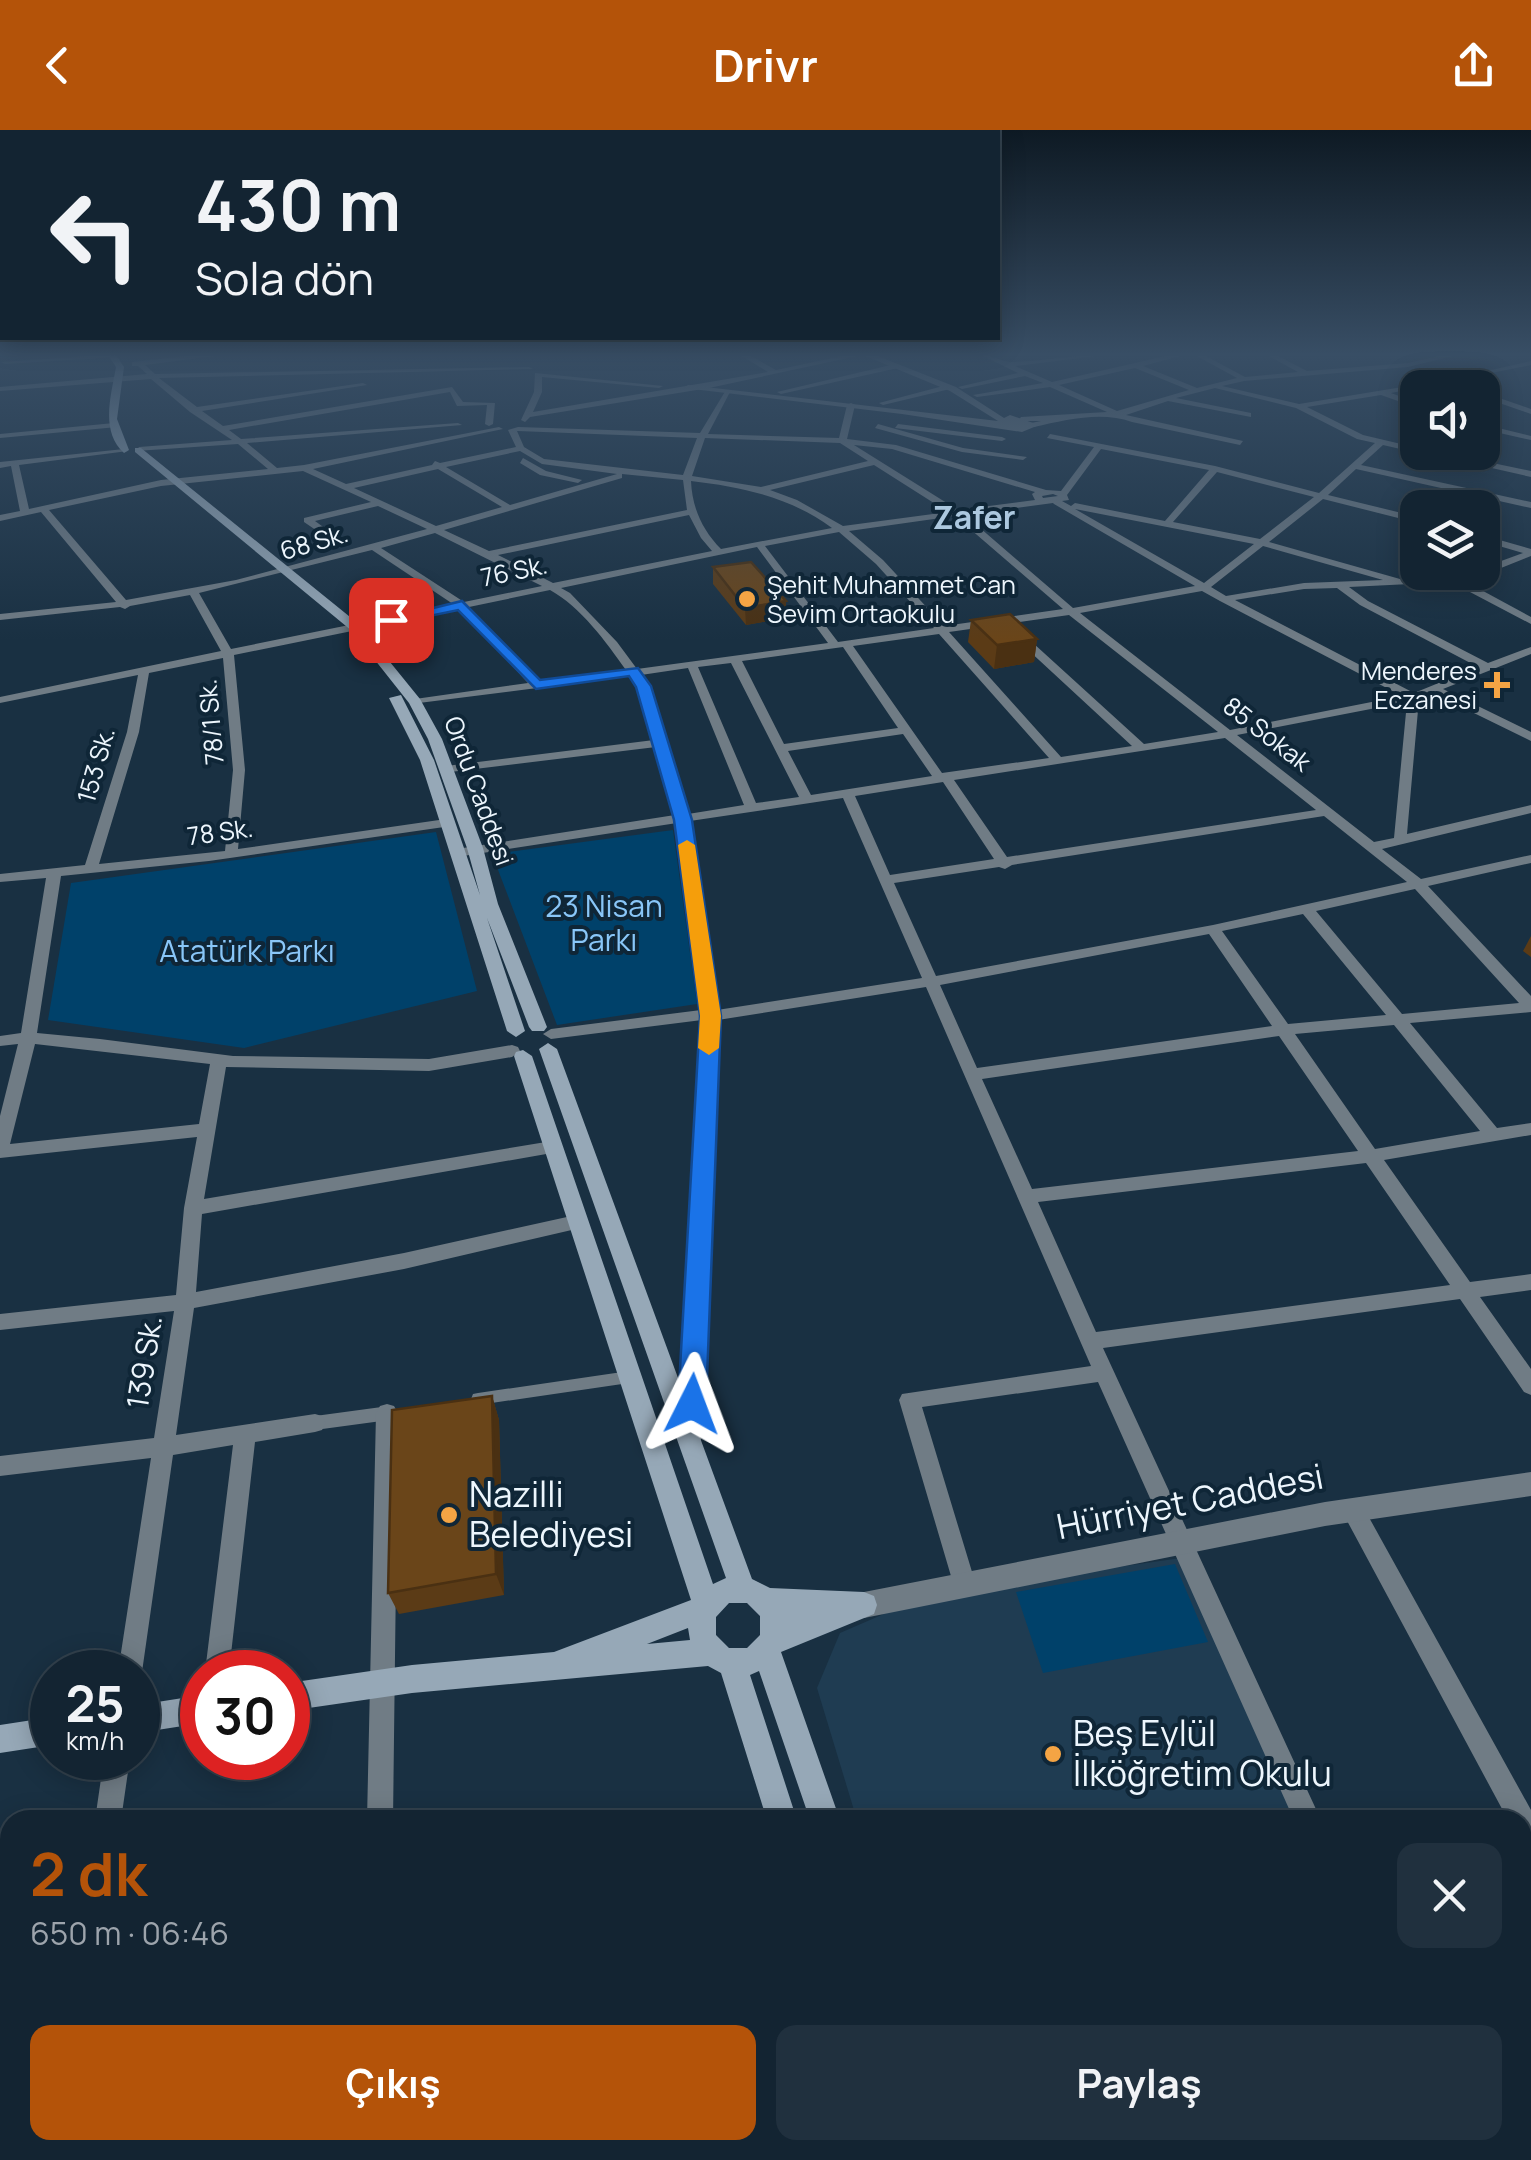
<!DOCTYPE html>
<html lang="tr">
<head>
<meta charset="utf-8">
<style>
  :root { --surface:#132432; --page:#20303e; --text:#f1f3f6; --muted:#9da4ac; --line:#32414d; --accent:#b45309 }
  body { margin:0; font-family:Manrope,sans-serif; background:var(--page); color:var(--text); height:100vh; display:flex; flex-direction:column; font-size:38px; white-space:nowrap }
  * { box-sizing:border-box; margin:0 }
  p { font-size:32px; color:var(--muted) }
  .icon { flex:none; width:55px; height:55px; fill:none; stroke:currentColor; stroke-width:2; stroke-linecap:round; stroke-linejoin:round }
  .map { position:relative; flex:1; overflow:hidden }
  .side { position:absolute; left:0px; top:1680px; width:1532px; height:350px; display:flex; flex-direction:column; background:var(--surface); border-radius:30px 30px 0 0; box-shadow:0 5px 25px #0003,0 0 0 2px var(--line) }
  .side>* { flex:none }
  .banner { position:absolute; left:0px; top:0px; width:1000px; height:210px; box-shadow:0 5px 25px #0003,0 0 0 2px var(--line); background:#132432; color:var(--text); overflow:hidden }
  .fabs { position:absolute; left:1400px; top:240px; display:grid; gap:20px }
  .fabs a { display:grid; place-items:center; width:100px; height:100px; border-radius:20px; background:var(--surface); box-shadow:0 5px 25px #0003,0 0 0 2px var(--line); font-size:50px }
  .speed { position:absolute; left:30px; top:1520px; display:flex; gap:20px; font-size:50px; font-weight:700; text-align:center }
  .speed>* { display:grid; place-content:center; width:130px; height:130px; border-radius:50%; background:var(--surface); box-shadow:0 5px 25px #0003,0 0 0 2px var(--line); line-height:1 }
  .speed small { font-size:25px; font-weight:400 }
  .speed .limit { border:15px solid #d22; background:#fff; color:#111 }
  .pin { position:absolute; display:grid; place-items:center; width:85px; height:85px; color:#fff; margin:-42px; border-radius:20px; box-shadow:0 5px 15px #0006 }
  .me { position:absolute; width:110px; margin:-55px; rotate:3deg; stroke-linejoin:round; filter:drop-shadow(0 0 8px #0008) }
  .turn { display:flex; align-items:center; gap:35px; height:210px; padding:0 30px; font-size:45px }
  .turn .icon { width:130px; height:130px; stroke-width:2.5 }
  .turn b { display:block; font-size:70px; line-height:85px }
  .round { display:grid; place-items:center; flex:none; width:105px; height:105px; border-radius:20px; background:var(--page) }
  .head { display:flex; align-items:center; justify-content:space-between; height:170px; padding:0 30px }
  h1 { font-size:60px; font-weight:700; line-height:75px; color:var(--accent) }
  .primary-button { display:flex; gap:20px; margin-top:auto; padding:20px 30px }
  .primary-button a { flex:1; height:115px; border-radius:20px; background:var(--accent); color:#fff; font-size:40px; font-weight:700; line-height:115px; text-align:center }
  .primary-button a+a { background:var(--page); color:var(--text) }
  header { display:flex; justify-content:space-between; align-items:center; height:130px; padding:0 30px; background:var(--accent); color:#fff; font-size:45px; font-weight:700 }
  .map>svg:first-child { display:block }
  .built { fill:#1f3c52 }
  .green { fill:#00416a }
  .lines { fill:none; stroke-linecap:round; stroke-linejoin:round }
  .pedestrian { fill:#707c85; fill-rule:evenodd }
  .minor { fill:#707c85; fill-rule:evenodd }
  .tertiary { fill:#707c85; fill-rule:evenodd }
  .secondary { fill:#96a8b7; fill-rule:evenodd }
  .wall { fill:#5b3b16 }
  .shaded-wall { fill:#4a3012 }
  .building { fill:#6a4519; stroke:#4a3012; stroke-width:2.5 }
  .route { fill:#1a73e8; stroke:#114b97; stroke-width:2.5 }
  .slow { fill:#f59e0b }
  .poi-dot { fill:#f4a444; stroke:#0f2637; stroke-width:4 }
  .labels { text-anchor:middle; stroke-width:8; stroke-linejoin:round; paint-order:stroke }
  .far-street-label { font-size:25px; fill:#edf6fd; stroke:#0f2637 }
  .far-poi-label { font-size:25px; fill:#edf6fd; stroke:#0f2637; text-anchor:start }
  .park-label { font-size:30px; fill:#89c6f8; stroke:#0f2637 }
  .street-label { font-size:30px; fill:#edf6fd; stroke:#0f2637 }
  .far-district-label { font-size:32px; font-weight:bold; fill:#acc8df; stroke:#0f2637 }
  .near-poi-label { font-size:35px; fill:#edf6fd; stroke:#0f2637; text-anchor:start }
  .near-street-label { font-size:35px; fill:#edf6fd; stroke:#0f2637 }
</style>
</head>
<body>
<header><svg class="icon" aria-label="back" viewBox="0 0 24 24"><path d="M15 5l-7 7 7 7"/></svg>Drivr<svg class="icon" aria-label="share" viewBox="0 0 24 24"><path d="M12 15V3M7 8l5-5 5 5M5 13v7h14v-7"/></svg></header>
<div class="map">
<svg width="1531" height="2030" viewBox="0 0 1531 2030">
  <rect width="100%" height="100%" fill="#193042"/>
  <!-- built -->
  <path class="built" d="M 1181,1428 L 1299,1690 L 857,1690 L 817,1558 L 840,1503 L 900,1477 L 977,1457 Z"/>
  <!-- green -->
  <path class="green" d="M 673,700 L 697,874 L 557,895 L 492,724 Z
    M 436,702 L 477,861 L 244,918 L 48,890 L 71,753 Z
    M 1175,1434 L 1208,1512 L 1043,1543 L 1016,1462 Z"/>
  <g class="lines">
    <!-- pedestrian -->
    <path class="pedestrian" d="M 629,1241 L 634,1243 L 636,1247 L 634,1251 L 629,1253 L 478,1275 L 473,1274 L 471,1269 L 473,1264 L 478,1263 Z
      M 389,1276 L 394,1278 L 397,1283 L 394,1288 L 389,1290 L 315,1300 L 310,1298 L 307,1293 L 310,1288 L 315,1286 Z"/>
    <!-- minor -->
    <path class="minor" d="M 104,225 L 118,227 L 5,234 L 1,232 Z
      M 196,225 L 222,225 L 145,235 L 155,244 L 529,237 L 533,239 L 159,248 L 197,277 L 363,253 L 367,255 L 202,281 L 223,296 L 452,257 L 463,272 L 495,273 L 493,294 L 489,296 L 485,294 L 487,275 L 457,276 L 450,262 L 229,300 L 241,309 L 458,293 L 462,295 L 247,313 L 277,338 L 304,335 L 499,297 L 503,299 L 313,339 L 346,354 L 432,335 L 435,331 L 440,333 L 516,317 L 508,300 L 518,297 L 700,303 L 726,260 L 730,262 L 708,304 L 839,308 L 847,275 L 851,273 L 855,275 L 847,309 L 896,315 L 1046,360 L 1061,361 L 1094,317 L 1047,308 L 1050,304 L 1215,336 L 1319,363 L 1375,313 L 1357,309 L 1296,278 L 1215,258 L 1176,268 L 1251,283 L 1251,287 L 1168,271 L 1126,285 L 1243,311 L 1240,315 L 1132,292 C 1101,281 1066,290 1034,297 L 1031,293 L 1041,291 L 1018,291 L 1021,287 L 1107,282 L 1050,257 L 977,267 L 973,265 L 1043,253 L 1025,246 L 962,259 L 958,257 L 1018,243 L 981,225 C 992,225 1002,232 1012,232 C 1043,231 1073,225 1104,225 L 1015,236 L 1052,252 L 1170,225 L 1184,225 L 1143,236 L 1197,258 L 1237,248 L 1195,225 L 1204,225 L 1245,247 L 1298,242 L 1267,225 L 1276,225 L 1307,241 L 1408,233 L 1443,225 L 1457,225 L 1408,237 L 1244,251 L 1222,256 L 1299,274 L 1451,249 L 1531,231 L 1531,235 L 1391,263 L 1418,273 L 1418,278 L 1381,265 L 1307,277 L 1363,305 L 1418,318 L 1418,322 L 1421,322 L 1418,323 L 1383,315 L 1361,335 L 1531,372 L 1531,378 L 1356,339 L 1328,365 L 1418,387 L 1418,393 L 1323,369 L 1269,412 L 1400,449 L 1482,442 L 1482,438 L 1523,423 L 1482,411 L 1482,405 L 1531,419 L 1531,426 L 1486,444 L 1461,449 L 1531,487 L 1531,494 L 1451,452 L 1349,457 L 1368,471 L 1488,533 L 1531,517 L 1531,524 L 1443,559 L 1531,602 L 1531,611 L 1433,563 L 1419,569 L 1407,704 L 1531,675 L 1531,683 L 1382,719 L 1421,749 L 1531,725 L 1531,733 L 1428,756 L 1531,866 L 1531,882 L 1410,893 L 1497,998 L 1531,993 L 1531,1005 L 1384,1030 L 1470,1152 L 1531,1144 L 1531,1160 L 1480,1167 L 1531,1239 L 1531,1265 L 1524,1262 L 1460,1169 L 1103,1218 L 1321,1690 L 1294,1690 L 1098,1252 L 922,1277 L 976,1455 L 972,1463 L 964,1466 L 956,1463 L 899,1270 L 902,1264 L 1091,1236 L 926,857 L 718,890 L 702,1307 L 699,1314 L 691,1317 L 683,1314 L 680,1307 L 702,890 L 551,909 L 543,904 L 551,899 L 701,880 L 677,693 L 463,726 L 456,722 L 463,718 L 675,685 L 656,617 L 442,643 L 440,640 L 446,636 L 654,610 L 638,556 L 631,546 L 411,574 L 409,572 L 415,569 L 528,553 L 460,479 L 234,525 L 245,640 L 238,719 L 446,689 L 453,693 L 451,696 L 209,731 L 61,746 L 37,903 L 100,909 L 233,926 L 429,929 L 512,915 L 518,917 L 520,921 L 512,927 L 429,941 L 226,937 L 204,1069 L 552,1011 L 561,1017 L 552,1023 L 202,1084 L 196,1162 L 404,1123 L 576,1085 L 583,1087 L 585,1092 L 583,1097 L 576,1099 L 404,1139 L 194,1178 L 176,1305 L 315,1284 L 322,1286 L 326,1293 L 322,1300 L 315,1302 L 255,1312 L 229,1542 L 205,1542 L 233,1315 L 173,1325 L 142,1542 L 138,1551 L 138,1542 L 118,1542 L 151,1328 L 0,1346 L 0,1326 L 154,1308 L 174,1181 L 0,1200 L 0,1184 L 176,1165 L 184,1078 L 197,1007 L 0,1028 L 0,986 L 18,914 L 0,916 L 0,906 L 21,903 L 46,748 L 0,752 L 0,744 L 85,735 L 127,602 L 138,545 L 0,573 L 0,567 L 221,521 L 190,465 L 130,476 L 125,479 L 120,477 L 0,490 L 0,484 L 116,472 L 41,382 L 0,391 L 0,385 L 20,381 L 11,336 L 0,338 L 0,332 L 124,319 L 128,321 L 19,335 L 29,379 L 161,350 L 268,339 L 238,314 L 136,321 L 139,317 L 232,310 L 190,282 L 151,249 L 0,261 L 0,257 L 147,244 L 138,236 L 132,236 L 132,232 ZM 1135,238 L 1189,260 L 1117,281 L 1059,255 ZM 517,301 L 518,301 L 697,308 L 683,345 L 544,329 L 524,317 ZM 705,308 L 840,313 L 868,331 L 761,357 L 692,346 ZM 854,315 L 892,319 L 1035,362 L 1032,364 L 1035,370 L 958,380 ZM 1101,319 L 1209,340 L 1165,391 L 1075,373 L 1071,376 L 1062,371 L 1069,370 L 1067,365 ZM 520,321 L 542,334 L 617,344 L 510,375 L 446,337 ZM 874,335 L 948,382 L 843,396 L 797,370 L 770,360 ZM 438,339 L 502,377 L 436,396 L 354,358 ZM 303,341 L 371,372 L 304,388 L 304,392 L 329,409 L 337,407 L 315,391 L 378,376 L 427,399 L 236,450 L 126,470 L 49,380 L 161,356 ZM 1217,342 L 1314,367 L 1260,409 L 1173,392 ZM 622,344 L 683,350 L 687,380 L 489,421 L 444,400 L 622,348 ZM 691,351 C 742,357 790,367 832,398 L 721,419 C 702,400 692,377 691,351 ZM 1053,364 L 1058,366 L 1043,368 L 1042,366 ZM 1053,373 L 1054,374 L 1195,456 L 1073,478 L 965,385 ZM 1075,379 L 1254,414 L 1204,453 ZM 689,385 L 701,408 L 712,421 L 553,453 L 498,425 ZM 955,386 L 1063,479 L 944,496 L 883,430 L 849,401 ZM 839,402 L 876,434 L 934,498 L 838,512 L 765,416 ZM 435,403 L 542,456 L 464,472 L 381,418 ZM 1263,416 L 1383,450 L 1304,453 L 1226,466 L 1211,457 ZM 757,417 L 828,513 L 637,539 L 617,512 L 570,463 L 561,458 ZM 372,420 L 453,474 L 231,519 L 199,463 ZM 1337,458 L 1360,475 L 1478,537 L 1414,563 L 1235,470 L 1304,459 ZM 550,460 C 581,477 606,512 626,540 L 539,552 L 469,477 ZM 1202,461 L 1220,471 L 1402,566 L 1230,600 L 1080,483 ZM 1069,485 L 1218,602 L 1144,614 L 1022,503 L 1014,503 L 1014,507 L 1132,616 L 1061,627 L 949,502 ZM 939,504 L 1049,628 L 942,643 L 853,516 ZM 843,517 L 898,598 L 784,614 L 742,531 ZM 223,528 L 233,640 L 225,721 L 99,734 L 139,602 L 149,543 ZM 731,533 L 799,667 L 756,673 L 698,537 ZM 688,538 L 744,675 L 688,684 L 650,556 L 641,545 ZM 1407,572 L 1394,708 L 1374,712 L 1237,605 ZM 903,604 L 932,646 L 811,665 L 788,621 ZM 1225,608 L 1316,680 L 1007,727 L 954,650 ZM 943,652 L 994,729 L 890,745 L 855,666 ZM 843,668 L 922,848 L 717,880 L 690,691 ZM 1324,686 L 1407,752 L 1213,795 L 936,846 L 894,753 L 999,737 L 1005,739 L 1012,735 ZM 1415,759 L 1519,873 L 1402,884 L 1316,781 ZM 1303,784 L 1386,885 L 1288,894 L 1222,801 ZM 1209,804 L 1272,896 L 977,938 L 940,855 ZM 1394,895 L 1480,1001 L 1375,1019 L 1295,904 ZM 1279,906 L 1358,1021 L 1032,1059 L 982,949 ZM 35,914 L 210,934 L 199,994 L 10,1014 ZM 1366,1033 L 1450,1155 L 1096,1202 L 1038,1072 Z
      M 740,225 L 749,225 L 776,240 L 847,225 L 862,225 L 709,258 L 530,287 L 525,292 L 521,290 L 534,262 L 535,243 L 663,256 L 659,258 L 542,247 L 542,262 L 533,282 L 768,242 Z
      M 895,234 L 898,238 L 781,264 L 777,262 Z
      M 947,255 L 950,259 L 883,275 L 879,273 Z
      M 1482,262 L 1531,279 L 1531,284 L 1482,267 Z
      M 114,293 L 117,297 L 0,308 L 0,304 Z
      M 878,294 L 963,318 L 1027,327 L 1023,330 L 962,322 L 875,298 Z
      M 898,294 L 1002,307 L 1006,309 L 1002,311 L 895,298 Z
      M 1482,294 L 1531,306 L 1531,310 L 1482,299 Z
      M 1421,322 L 1440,322 L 1531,341 L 1531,347 Z
      M 523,328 L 546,341 L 582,350 L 578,353 L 540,345 L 520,333 Z
      M 387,1274 L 394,1276 L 398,1283 L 393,1690 L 367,1690 L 376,1283 L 380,1276 Z
      M 1353,1370 L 1361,1373 L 1531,1680 L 1531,1699 L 1522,1703 L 1522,1690 L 1508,1690 L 1345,1387 L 1342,1380 L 1345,1373 Z
      M 104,1628 L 130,1628 L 121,1690 L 95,1690 Z
      M 1531,1758 L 1531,1786 L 1522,1787 L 1522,1759 Z
      M 10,1761 L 10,1789 L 0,1790 L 0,1762 Z
      M 10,1877 L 10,1907 L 0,1909 L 0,1879 Z
      M 51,2020 L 160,2020 L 156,2030 L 49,2030 Z
      M 360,2020 L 390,2020 L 390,2030 L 360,2030 Z
      M 682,2020 L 712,2020 L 713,2030 L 683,2030 Z
      M 1446,2020 L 1476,2020 L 1480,2030 L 1450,2030 Z"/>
    <!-- tertiary -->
    <path class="tertiary" d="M 863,225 L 875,225 L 956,257 L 1004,288 L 1010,285 L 1039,295 L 1022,302 L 902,284 L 684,258 L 688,255 L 998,291 L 950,261 Z
      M 1531,1342 L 1531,1366 L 1325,1396 L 864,1488 L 854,1484 L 851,1475 L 854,1466 L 864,1462 L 1325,1372 Z"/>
    <!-- secondary -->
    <path class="secondary" d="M 108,225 L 116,225 L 124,237 L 117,289 L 129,320 L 124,323 C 100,301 111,266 116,237 Z
      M 135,318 L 141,318 L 360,495 L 420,569 L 442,609 L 483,718 L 498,774 L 547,897 L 544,901 L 532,901 L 529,897 L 487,788 L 525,901 L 516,907 L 507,901 L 420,630 L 389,568 L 401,565 L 434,630 L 480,765 L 467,718 L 428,609 L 409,573 L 352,501 L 135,322 Z
      M 548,913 L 557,919 L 752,1449 L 770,1458 L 864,1462 L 874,1466 L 877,1475 L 874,1484 L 781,1522 L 840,1690 L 810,1690 L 759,1541 L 750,1545 L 797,1690 L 767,1690 L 721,1543 L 708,1536 L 412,1563 L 288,1581 L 288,1553 L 412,1535 L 554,1522 L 691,1470 L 514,926 L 516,922 L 523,920 L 532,926 L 713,1454 L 726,1448 L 539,919 ZM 729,1473 L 747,1473 L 760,1486 L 760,1505 L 747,1518 L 729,1518 L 716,1505 L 716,1487 ZM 688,1498 L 690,1510 L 647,1514 Z
      M 202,1565 L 202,1593 L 138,1603 L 138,1575 Z
      M 52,1587 L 52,1615 L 0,1623 L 0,1595 Z
      M 865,2020 L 901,2020 L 904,2030 L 868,2030 Z
      M 914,2020 L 950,2020 L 953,2030 L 917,2030 Z"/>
  </g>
  <!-- wall -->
  <path class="wall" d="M 713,437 L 786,471 L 785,488 L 746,495 L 713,454 Z
    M 971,490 L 1037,509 L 1034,532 L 994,539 L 968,512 Z
    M 1531,806 L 1531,827 L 1523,821 Z
    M 492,1266 L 499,1290 L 504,1465 L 399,1484 L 388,1463 Z
    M 1121,2020 L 1298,2020 L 1303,2030 L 1126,2030 Z"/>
  <!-- shaded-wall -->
  <path class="shaded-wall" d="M 786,471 L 785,488 L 746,495 L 745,478 Z
    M 1037,509 L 1034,532 L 994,539 L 997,515 Z
    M 492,1266 L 499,1290 L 504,1465 L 496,1444 Z"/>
  <!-- building -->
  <path class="building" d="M 751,432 L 786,471 L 745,478 L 713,437 Z
    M 1010,484 L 1037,509 L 997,515 L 971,490 Z
    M 492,1266 L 496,1444 L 388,1463 L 392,1280 Z
    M 1138,2020 L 1298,2020 L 1303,2030 L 1142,2030 Z"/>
  <!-- sky -->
  <linearGradient id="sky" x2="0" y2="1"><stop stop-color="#0e1a24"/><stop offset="0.44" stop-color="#384e65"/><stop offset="1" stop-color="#384e65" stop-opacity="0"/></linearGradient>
  <rect width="1531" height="510" fill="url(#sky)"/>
  <!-- route -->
  <path class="route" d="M 462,471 L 540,550 L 638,538 L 651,556 L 692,690 L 721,886 L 706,1274 L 702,1283 L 692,1286 L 682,1283 L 678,1274 L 700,886 L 674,690 L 636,557 L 629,546 L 536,559 L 458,480 L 391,494 L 384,490 Z"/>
  <!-- slow -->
  <path class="slow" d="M 687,710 L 695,715 L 721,886 L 719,918 L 709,925 L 698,918 L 700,886 L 678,715 Z"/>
  <!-- markers -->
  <g class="poi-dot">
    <circle cx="747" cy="469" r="10"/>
    <path d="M1492 540h10v10h10v10h-10v10h-10v-10h-10v-10h10z"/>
    <circle cx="449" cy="1385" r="10"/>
    <circle cx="1053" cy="1624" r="10"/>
  </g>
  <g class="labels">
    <!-- far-street labels -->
    <g class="far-street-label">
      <text transform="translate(314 412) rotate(-16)" y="9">68 Sk.</text>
      <text transform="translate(514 441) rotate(-12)" y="9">76 Sk.</text>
      <text transform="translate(211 592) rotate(-95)" y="9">78/1 Sk.</text>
      <text transform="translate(1267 604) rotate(38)" y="9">85 Sokak</text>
      <text transform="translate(96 635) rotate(-74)" y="9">153 Sk.</text>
      <text transform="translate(479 661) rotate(70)" y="9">Ordu Caddesi</text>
      <text transform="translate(220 702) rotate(-8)" y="9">78 Sk.</text>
    </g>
    <!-- far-poi labels -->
    <g class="far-poi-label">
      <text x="767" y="464">Şehit Muhammet Can<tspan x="767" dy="29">Sevim Ortaokulu</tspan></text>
      <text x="1477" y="550" text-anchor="end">Menderes<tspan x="1477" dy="29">Eczanesi</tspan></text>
    </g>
    <!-- park labels -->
    <g class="park-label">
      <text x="604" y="787">23 Nisan<tspan x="604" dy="34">Parkı</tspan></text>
      <text x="247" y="832">Atatürk Parkı</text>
    </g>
    <!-- street labels -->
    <g class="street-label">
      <text transform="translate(145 1232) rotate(-81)" y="10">139 Sk.</text>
    </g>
    <!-- far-district labels -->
    <g class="far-district-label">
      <text x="974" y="399">Zafer</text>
    </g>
    <!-- near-poi labels -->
    <g class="near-poi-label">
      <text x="469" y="1377">Nazilli<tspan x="469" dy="40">Belediyesi</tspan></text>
      <text x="1073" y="1616">Beş Eylül<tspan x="1073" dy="40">İlköğretim Okulu</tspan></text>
    </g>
    <!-- near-street labels -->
    <g class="near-street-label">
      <text transform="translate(1190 1372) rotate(-11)" y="12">Hürriyet Caddesi</text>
    </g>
  </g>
</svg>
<div class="fabs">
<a><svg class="icon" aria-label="sound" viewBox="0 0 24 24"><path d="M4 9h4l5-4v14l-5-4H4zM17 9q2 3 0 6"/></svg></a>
<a><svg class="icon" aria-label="layers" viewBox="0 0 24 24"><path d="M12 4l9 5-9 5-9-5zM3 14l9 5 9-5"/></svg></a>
</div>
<div class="speed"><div>25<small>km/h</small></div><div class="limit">30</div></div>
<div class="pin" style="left:391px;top:490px;background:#d93025"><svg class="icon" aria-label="arrive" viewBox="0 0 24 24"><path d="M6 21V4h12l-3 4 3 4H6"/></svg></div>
<svg class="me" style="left:692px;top:1274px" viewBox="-20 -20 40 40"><path d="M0-17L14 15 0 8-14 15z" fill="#1a73e8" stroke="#fff" stroke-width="4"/></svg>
<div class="banner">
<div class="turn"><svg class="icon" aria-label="left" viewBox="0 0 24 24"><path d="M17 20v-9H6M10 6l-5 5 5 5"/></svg><div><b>430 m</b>Sola dön</div></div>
</div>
<section class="side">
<div class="head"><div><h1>2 dk</h1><p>650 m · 06:46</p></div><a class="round"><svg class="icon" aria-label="close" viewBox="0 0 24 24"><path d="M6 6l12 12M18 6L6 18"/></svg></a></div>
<div class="primary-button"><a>Çıkış</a><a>Paylaş</a></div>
</section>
</div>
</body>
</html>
